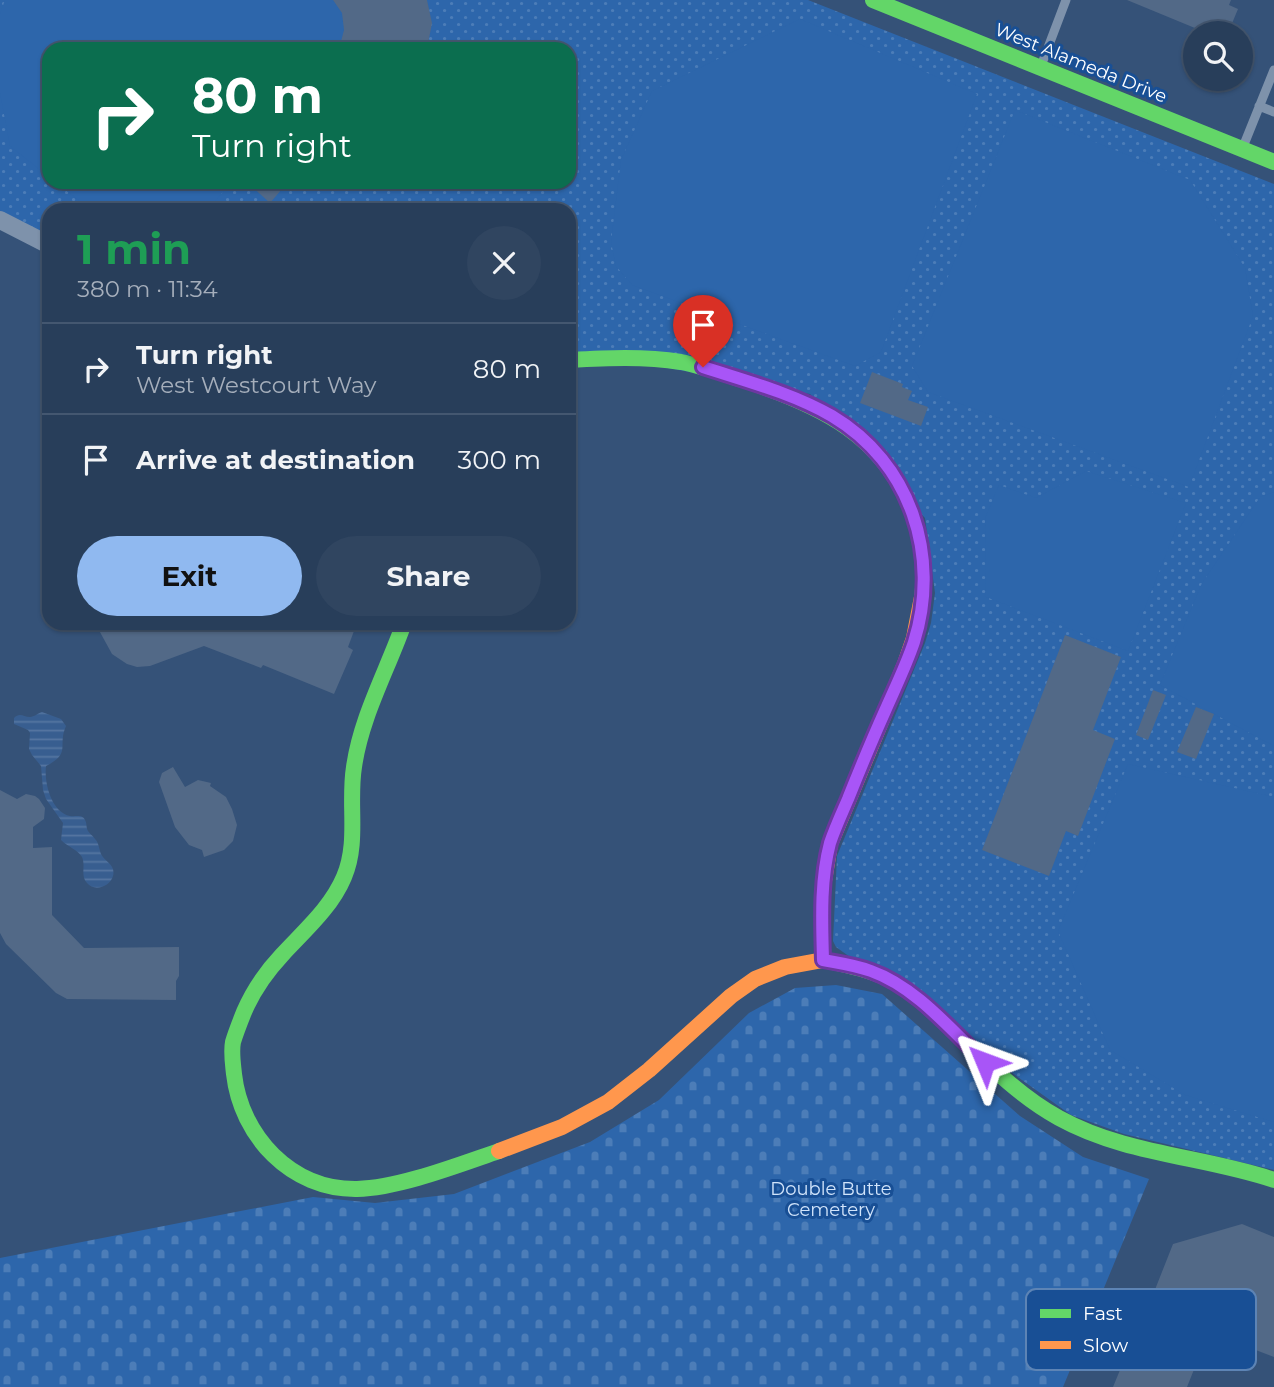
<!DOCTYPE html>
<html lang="en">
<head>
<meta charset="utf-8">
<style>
  :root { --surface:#283e5a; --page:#304560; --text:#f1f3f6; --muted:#a5aebb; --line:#445770; --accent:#90b9f0 }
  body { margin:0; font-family:Montserrat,sans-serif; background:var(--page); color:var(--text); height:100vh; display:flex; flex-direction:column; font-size:26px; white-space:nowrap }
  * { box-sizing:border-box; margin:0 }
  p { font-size:23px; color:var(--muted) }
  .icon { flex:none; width:38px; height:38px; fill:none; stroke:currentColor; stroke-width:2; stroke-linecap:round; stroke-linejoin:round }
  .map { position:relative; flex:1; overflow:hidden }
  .side { position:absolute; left:42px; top:203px; width:534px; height:427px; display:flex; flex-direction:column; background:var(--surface); border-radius:21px; box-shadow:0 2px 5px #0004,0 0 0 2px var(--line) }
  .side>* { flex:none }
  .banner { position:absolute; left:42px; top:42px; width:534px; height:147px; border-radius:21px; box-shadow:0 2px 5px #0004,0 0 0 2px var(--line); background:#0b6e4f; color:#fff; overflow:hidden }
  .controls { position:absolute; left:1183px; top:21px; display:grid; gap:14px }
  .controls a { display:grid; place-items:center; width:70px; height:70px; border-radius:50%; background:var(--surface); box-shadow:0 2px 5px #0004,0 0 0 2px var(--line); font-size:35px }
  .pin { position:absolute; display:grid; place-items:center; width:60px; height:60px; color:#fff; margin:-72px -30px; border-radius:50% 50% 50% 0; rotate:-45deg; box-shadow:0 0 7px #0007 }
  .pin .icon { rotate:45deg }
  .me { position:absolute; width:77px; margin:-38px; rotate:314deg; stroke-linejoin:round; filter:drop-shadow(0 0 5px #0008) }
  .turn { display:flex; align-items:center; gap:24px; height:147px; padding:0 35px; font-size:32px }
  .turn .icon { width:91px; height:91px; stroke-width:2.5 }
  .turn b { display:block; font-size:49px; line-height:60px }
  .round { display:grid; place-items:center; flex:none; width:74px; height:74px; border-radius:37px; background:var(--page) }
  .summary { display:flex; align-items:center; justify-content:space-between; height:119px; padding:0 35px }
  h1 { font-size:42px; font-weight:700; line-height:52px; color:#1e9e55 }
  .cta { display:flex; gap:14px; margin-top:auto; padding:14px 35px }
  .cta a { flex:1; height:80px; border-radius:42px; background:var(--accent); color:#111; font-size:28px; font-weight:700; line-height:80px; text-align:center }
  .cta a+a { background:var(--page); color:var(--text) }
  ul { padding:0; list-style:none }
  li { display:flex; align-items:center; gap:21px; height:91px; padding:0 35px; border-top:2px solid var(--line) }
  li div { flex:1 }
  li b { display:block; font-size:26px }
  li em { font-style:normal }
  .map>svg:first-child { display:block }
  .green { fill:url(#green-dots); fill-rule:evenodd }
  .cemetery { fill:url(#cemetery-stones) }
  .pitch { fill:#2d66ab }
  .water { fill:url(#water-rules) }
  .building { fill:#526987 }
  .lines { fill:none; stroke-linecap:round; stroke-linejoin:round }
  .lane { stroke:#7e92ab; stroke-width:9 }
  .street { stroke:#7e92ab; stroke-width:18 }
  .fast { stroke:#63d668; stroke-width:16 }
  .slow { stroke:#ff974d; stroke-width:16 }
  .route-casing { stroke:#6d37a1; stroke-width:18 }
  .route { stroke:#a855f7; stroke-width:12 }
  .labels { text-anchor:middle; stroke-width:6; stroke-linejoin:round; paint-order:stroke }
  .street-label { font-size:18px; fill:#fff; stroke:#184f95 }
  .park-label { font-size:18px; fill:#d1e4fb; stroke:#184f95 }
  .key { fill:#184f95; stroke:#5d84b5; stroke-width:2 }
  .key-label { font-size:19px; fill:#fff }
</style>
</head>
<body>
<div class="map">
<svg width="1274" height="1387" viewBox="0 0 1274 1387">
  <defs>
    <pattern id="green-dots" width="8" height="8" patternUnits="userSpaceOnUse" patternTransform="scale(1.75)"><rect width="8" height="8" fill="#2d66ab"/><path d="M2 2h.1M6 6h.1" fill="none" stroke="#4c7db8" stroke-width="1.8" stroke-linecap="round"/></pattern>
    <pattern id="cemetery-stones" width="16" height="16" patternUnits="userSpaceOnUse" patternTransform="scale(1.75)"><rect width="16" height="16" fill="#2d66ab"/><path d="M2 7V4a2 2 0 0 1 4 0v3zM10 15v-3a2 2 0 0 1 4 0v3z" fill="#4c7db8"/></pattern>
    <pattern id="water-rules" width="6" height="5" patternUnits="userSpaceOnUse" patternTransform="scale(1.75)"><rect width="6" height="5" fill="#385e90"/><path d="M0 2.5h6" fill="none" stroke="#5676a1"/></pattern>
  </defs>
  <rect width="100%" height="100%" fill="#355278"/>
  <!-- green -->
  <path class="green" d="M 0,0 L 808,0 L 1274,184 L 1274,1170 L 1124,1134 L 1071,1115 L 836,947 L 833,941 L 837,856 L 925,643 L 931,623 L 935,593 L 925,518 L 810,394 L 569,350 L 569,210 L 49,210 L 49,238 L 0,211 ZM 49,49 L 569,49 L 569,182 L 49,182 Z"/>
  <!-- cemetery -->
  <path class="cemetery" d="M 836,985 L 882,994 L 1020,1116 L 1083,1157 L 1149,1179 L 1063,1387 L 0,1387 L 0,1258 L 313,1197 L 375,1203 L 454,1194 L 590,1142 L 659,1100 L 749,1013 L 795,988 Z"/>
  <!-- pitch -->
  <path class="pitch" d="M 5,0 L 333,0 C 344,15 349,33 336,49 L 49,49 L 49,177 L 10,146 L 0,93 L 0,14 Z
    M 800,19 L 977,94 L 881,352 L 855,366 L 632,285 L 616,266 L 611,242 L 621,160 L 652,91 Z
    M 1015,110 L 1190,180 L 1245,268 L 1253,316 L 1189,487 L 928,392 L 912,366 Z
    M 55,182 L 231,182 L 208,210 L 98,210 L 81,202 Z
    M 1086,471 L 1186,503 L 1128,651 L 986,597 L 985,518 L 999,485 L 1036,498 Z
    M 1274,492 L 1274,746 L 1160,685 L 1201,585 L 1260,497 Z
    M 1128,764 L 1274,797 L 1274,1122 L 1185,1095 L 1110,1050 L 1058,931 Z"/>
  <!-- water -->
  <path class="water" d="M 42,712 L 61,719 L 66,726 C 57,746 72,753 46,766 C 44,782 51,812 70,816 C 76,817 82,814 85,820 C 87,823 86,828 88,831 C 89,833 94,837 95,839 C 99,843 99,849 101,854 C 105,862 116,865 113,876 C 110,887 94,892 87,883 C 80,875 86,866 82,857 C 77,849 68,847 61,840 L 63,823 L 46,799 L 43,790 L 41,766 L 32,755 L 29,749 L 30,733 L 28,730 L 14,724 L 14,718 C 20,712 23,717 30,717 C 34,717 38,713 42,712 Z"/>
  <!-- building -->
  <path class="building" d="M 333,0 L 427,0 L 432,23 L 427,49 L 339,49 L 344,30 L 342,13 Z
    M 1127,0 L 1231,0 L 1229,5 L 1238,9 L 1228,33 L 1207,33 Z
    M 247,182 L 288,182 L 270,203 Z
    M 872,372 L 903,384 L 902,387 L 912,391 L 908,400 L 928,407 L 921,426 L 860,403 Z
    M 95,623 L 357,623 L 348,647 L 353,650 L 334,694 L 263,665 L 261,668 L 204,646 L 150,666 L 137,667 L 127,664 L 112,654 Z
    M 1065,635 L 1121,657 L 1093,730 L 1115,739 L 1078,836 L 1066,831 L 1049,876 L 982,850 Z
    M 1153,690 L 1166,695 L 1148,740 L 1136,735 Z
    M 1196,707 L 1214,714 L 1196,759 L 1177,752 Z
    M 173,767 L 185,787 L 198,780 L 211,783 L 210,786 L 226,797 L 232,809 L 237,825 L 233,841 L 224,850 L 204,857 L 202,850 L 189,845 L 175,827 L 159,782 L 162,773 Z
    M 0,790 L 17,799 L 26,794 L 35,796 L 39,799 L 45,808 L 44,819 L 33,827 L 33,848 L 52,847 L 52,915 L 84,948 L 179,947 L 179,976 L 176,981 L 176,1000 L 67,999 L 56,993 L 6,944 L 0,933 Z
    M 1242,1224 L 1274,1237 L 1274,1357 L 1209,1332 L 1187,1387 L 1113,1387 L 1141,1319 L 1143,1320 L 1173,1244 Z"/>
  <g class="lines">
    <!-- lane -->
    <path class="lane" d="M 1041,66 L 1066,0
      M 1259,106 L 1274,112
      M 1243,147 L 1274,70"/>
    <!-- street -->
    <path class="street" d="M 0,220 L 49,245"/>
    <!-- fast -->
    <path class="fast" d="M 873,0 L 1274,162
      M 569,360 C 606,358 644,356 681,362 C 702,366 723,374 743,380 C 820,405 887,436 914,518 C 923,544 926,571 922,597
      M 404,623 C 387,671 361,717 354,767 C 348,804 359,842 344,877 C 331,908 304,931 282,955 C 266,972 253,991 244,1012 C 240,1022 236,1032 233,1042 C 231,1052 233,1064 234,1074 C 241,1136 291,1190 357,1189 C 399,1188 458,1165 499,1151
      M 823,950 L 823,960 C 847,965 872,970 894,982 C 917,995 937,1015 956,1033 C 988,1064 1019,1096 1059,1118 C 1126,1155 1203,1156 1274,1180"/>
    <!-- slow -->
    <path class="slow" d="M 823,950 L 823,887 L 830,844 L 905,664 L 914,638 L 922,597
      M 499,1151 L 562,1127 L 608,1102 L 649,1070 L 731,996 L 755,979 L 785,967 L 823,960"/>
  </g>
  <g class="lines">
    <defs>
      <path id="route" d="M 703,367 C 746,381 792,393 832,416 C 911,463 941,556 914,642 C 906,666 895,688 885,711 C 872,740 860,769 848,799 C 842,813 835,828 830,843 C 820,881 822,921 823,960 C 839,963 855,965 871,971 C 916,987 951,1030 985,1062"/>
    </defs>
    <!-- route casing -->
    <use href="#route" class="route-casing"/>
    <!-- route -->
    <use href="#route" class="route"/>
  </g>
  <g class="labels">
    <!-- street labels -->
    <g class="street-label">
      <text transform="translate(1081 63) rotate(22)" y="6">West Alameda Drive</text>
    </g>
    <!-- park labels -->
    <g class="park-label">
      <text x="831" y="1195">Double Butte<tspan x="831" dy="21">Cemetery</tspan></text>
    </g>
  </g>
  <!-- legend -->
  <rect x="1026" y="1289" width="230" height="81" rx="10" class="key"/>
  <rect x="1040" y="1309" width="31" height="9" fill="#63d668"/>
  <rect x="1040" y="1341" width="31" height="8" fill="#ff974d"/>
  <g class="key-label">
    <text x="1083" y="1320">Fast</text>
    <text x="1083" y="1352">Slow</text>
  </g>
</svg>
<div class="controls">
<a><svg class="icon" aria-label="search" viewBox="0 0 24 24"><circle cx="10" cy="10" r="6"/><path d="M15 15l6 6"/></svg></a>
</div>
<div class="pin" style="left:703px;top:367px;background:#d93025"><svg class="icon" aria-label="arrive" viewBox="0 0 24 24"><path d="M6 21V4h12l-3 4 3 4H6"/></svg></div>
<svg class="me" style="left:985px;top:1062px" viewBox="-20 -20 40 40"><path d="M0-17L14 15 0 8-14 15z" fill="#a855f7" stroke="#fff" stroke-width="4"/></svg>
<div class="banner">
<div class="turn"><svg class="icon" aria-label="right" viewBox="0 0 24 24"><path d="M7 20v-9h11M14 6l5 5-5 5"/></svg><div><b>80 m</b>Turn right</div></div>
</div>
<section class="side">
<div class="summary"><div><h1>1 min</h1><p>380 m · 11:34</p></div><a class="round"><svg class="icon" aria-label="close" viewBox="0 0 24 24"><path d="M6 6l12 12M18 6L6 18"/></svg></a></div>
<ul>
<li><svg class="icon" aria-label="right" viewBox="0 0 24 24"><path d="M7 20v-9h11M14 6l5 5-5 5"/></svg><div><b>Turn right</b><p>West Westcourt Way</p></div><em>80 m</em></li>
<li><svg class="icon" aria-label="arrive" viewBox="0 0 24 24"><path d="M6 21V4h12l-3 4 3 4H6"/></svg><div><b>Arrive at destination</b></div><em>300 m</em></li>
</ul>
<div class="cta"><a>Exit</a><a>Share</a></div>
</section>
</div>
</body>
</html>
